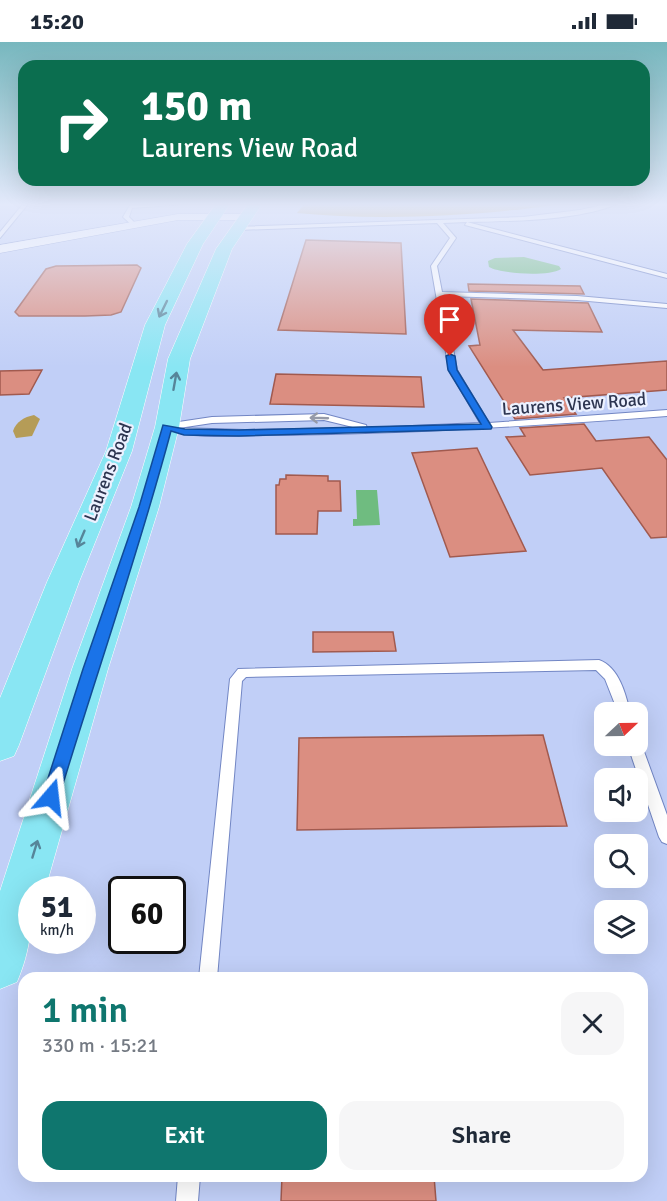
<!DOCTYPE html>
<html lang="en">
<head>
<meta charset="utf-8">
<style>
  :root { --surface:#fff; --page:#f6f6f7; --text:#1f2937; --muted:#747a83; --accent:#0f766e }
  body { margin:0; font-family:Signika,sans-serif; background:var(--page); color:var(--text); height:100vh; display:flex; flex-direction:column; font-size:22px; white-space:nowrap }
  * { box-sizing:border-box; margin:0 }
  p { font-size:20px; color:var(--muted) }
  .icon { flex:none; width:33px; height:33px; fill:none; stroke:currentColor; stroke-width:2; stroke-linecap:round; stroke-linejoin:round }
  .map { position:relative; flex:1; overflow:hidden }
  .drawer { position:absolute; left:18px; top:930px; width:630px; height:210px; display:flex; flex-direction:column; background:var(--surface); border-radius:18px; box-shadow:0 6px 24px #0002 }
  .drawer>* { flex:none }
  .hud { position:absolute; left:18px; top:18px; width:632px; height:126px; border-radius:18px; box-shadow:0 6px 24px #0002; background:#0b6e4f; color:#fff; overflow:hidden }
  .needle { width:39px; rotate:68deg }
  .tools { position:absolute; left:594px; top:660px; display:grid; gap:12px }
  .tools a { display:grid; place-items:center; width:54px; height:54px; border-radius:12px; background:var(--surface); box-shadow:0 6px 24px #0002; font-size:30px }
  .speed { position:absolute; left:18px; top:834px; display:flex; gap:12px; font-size:30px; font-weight:700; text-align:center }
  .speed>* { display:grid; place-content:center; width:78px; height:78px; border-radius:50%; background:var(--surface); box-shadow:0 6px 24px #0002; line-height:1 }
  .speed small { font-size:15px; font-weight:400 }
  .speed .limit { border:3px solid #111; border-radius:9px; background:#fff; color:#111 }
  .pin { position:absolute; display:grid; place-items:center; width:51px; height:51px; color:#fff; margin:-62px -26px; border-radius:50% 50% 50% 0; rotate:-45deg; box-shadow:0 0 6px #0007 }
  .pin .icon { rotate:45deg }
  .me { position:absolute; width:66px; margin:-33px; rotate:17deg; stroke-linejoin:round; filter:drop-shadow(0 0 4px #0008) }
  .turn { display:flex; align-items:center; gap:21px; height:126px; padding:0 24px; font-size:27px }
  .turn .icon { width:78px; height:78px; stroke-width:2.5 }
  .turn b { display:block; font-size:42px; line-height:51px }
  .round { display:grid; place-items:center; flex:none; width:63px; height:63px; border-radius:18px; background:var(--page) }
  .head { display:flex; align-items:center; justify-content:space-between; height:102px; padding:0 24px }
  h1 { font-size:36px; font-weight:600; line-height:45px; color:var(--accent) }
  .primary-button { display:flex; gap:12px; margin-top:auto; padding:12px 24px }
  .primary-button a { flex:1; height:69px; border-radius:18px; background:var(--accent); color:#fff; font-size:24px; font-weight:600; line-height:69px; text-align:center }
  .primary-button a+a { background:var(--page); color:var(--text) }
  .status { display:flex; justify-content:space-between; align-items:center; height:42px; padding:0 30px; background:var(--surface); direction:ltr }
  .status svg { height:16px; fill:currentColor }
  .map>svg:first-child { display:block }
  .green { fill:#b59c57 }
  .forest { fill:#b29235 }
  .water { fill:#6fbc80 }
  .building { fill:#db8e81; stroke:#a15a4f; stroke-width:1.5 }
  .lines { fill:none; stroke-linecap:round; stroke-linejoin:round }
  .lane-casing { stroke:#7286c4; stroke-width:2 }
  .street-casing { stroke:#7286c4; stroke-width:1 }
  .primary-casing { stroke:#fff; stroke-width:1 }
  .lane { fill:#fff; fill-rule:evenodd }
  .street { fill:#fff; fill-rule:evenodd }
  .primary { fill:#89e6f3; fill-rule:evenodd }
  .oneway { stroke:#568599 }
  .oneway2 { stroke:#969aa8 }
  .route { fill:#1a73e8; stroke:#114b97; stroke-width:1.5 }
  .labels { text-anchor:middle; stroke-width:4.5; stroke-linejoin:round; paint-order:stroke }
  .far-street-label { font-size:18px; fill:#2d3550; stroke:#ecf1ff }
</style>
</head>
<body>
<div class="status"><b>15:20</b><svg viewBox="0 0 49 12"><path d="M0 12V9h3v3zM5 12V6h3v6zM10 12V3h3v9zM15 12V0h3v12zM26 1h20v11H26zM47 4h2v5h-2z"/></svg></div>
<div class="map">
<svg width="667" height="1159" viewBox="0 0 667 1159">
  <rect width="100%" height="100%" fill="#c1cff7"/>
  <!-- green -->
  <path class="green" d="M 34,373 L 40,377 L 32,394 L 16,396 L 13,389 C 16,380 24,375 34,373 Z"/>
  <!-- forest -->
  <path class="forest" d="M 304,162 L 563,162 C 479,174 380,179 297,171 Z"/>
  <!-- water -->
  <path class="water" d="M 524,215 L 559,224 L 561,227 C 548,235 502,232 489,225 L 488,219 L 495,216 Z
    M 356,448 L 377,448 L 380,483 L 353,484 L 353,477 L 357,477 Z"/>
  <!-- building -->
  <path class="building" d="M 306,198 L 401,201 L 406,292 L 278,288 Z
    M 137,223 L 141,226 L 121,270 L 111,273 L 85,274 L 19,274 L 15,270 L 46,227 L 56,224 Z
    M 468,242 L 580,244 L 584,252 L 469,249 Z
    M 471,257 L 588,261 L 602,290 L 513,288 L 543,328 L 667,319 L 667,348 L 564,356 L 576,372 L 515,377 L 469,304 L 480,303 Z
    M 42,328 L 29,352 L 0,353 L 0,329 Z
    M 276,332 L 421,335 L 424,365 L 270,362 Z
    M 584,382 L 596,399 L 649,395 L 667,418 L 667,495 L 651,496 L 602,426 L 530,433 L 506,395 L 525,394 L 520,386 Z
    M 477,406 L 526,509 L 450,515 L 412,411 Z
    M 286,433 L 328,434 L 328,439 L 340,439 L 341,469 L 318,469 L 317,492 L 276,492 L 276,443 L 279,443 L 280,437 L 286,437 Z
    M 313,590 L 393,590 L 396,609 L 313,610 Z
    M 543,693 L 567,784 L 297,788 L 299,696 Z
    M 282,1134 L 434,1134 L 436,1159 L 281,1159 Z"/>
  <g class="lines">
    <defs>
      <path id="lane" d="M 23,162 L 28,162 L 0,196 L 0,190 Z
        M 184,162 L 132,166 L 129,175 L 137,183 L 134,185 L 123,175 L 130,163 Z
        M 607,162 L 617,162 C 576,179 512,179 467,180 L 667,232 L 667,236 L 465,183 L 467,180 L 443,181 L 456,196 L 437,224 L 442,250 L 577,254 L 667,262 L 667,266 L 577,258 L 443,254 L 457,328 L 489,381 L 667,368 L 667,374 C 533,384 401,392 266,393 C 242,393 181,398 163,385 L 172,381 L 212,375 L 324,372 L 366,383 L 367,386 L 480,381 L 449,328 L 431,224 L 450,196 L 437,181 L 237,188 L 235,185 L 523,175 L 580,168 ZM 324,378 L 357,386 L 245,388 L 179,386 L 212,381 Z
        M 599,618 C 619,625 626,653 630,670 L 618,670 L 605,637 L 596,628 L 246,635 L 242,639 L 217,936 L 199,936 L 230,637 L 238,627 Z
        M 638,699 L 642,704 L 667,773 L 667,802 L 662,800 L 659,795 L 628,704 L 638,704 Z
        M 178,1134 L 200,1134 L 198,1159 L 176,1159 Z"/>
      <path id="street" d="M 178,172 L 245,172 L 251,175 L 245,178 L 178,178 L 0,211 L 0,203 Z"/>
      <path id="primary" d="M 216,162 L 230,162 L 203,202 L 165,283 L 132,409 L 79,540 L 19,703 L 14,714 L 0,719 L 0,656 L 47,540 L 106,409 L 145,283 L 187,202 Z
        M 248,162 L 262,162 L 232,207 L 190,317 L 179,385 L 159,465 L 108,627 L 45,848 L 32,848 C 32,883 31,907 17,940 L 0,947 L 0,849 L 72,627 L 131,465 L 155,385 L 168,317 L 216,207 Z"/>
    </defs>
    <!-- lane casing -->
    <use href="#lane" class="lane-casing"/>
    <!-- street casing -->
    <use href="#street" class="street-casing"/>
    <!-- primary casing -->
    <use href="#primary" class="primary-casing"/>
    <!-- lane -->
    <use href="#lane" class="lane"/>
    <!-- street -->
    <use href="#street" class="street"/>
    <!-- primary -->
    <use href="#primary" class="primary"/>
  </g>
  <!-- one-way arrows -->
  <defs><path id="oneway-shaft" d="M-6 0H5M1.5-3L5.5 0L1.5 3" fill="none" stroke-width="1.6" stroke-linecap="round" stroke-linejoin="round" transform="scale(1.5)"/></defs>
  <g class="oneway">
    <use href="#oneway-shaft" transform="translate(163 267) rotate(116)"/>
    <use href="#oneway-shaft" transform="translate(175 339) rotate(-80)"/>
    <use href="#oneway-shaft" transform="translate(81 497) rotate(113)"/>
    <use href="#oneway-shaft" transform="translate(35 807) rotate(-73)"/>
  </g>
  <use class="oneway2" href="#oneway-shaft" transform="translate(319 376) rotate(-178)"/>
  <!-- sky -->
  <linearGradient id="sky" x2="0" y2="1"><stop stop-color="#77b7be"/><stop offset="0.5" stop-color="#e3e9fb"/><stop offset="1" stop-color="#e3e9fb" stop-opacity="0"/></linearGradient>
  <rect width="667" height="325" fill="url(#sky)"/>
  <!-- route -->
  <path class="route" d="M 450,312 L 455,314 L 457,328 L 492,385 L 491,387 L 239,394 L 184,393 L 171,389 C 138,513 96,633 59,755 L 57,760 L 51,762 L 45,760 L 42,755 L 83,627 L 139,465 L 163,383 L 185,387 L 239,388 L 481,382 L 448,328 L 446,314 Z"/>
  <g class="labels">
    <!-- far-street labels -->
    <g class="far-street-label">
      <text transform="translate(574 362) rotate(-4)" y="6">Laurens View Road</text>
      <text transform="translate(108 430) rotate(-69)" y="6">Laurens Road</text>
    </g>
  </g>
</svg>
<div class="tools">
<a><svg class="needle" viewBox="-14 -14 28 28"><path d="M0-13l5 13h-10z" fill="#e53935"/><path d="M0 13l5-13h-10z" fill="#747a83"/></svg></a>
<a><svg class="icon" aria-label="sound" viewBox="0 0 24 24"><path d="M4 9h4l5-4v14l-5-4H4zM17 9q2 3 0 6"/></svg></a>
<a><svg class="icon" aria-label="search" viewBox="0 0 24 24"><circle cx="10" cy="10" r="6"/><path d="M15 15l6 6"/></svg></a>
<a><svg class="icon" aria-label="layers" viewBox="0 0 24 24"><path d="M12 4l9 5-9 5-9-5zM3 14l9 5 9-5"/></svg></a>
</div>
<div class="speed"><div>51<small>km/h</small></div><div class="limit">60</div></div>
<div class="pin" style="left:450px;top:314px;background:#d93025"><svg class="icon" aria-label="arrive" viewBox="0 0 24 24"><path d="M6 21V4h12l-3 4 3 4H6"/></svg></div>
<svg class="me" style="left:51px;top:755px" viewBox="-20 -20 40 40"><path d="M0-17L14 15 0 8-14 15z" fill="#1a73e8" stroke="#fff" stroke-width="4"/></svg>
<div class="hud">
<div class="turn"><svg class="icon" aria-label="right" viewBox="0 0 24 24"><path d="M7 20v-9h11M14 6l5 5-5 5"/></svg><div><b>150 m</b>Laurens View Road</div></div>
</div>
<section class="drawer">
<div class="head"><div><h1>1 min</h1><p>330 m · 15:21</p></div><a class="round"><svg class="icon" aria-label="close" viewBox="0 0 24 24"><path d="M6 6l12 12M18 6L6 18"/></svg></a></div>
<div class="primary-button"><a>Exit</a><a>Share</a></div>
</section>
</div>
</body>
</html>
